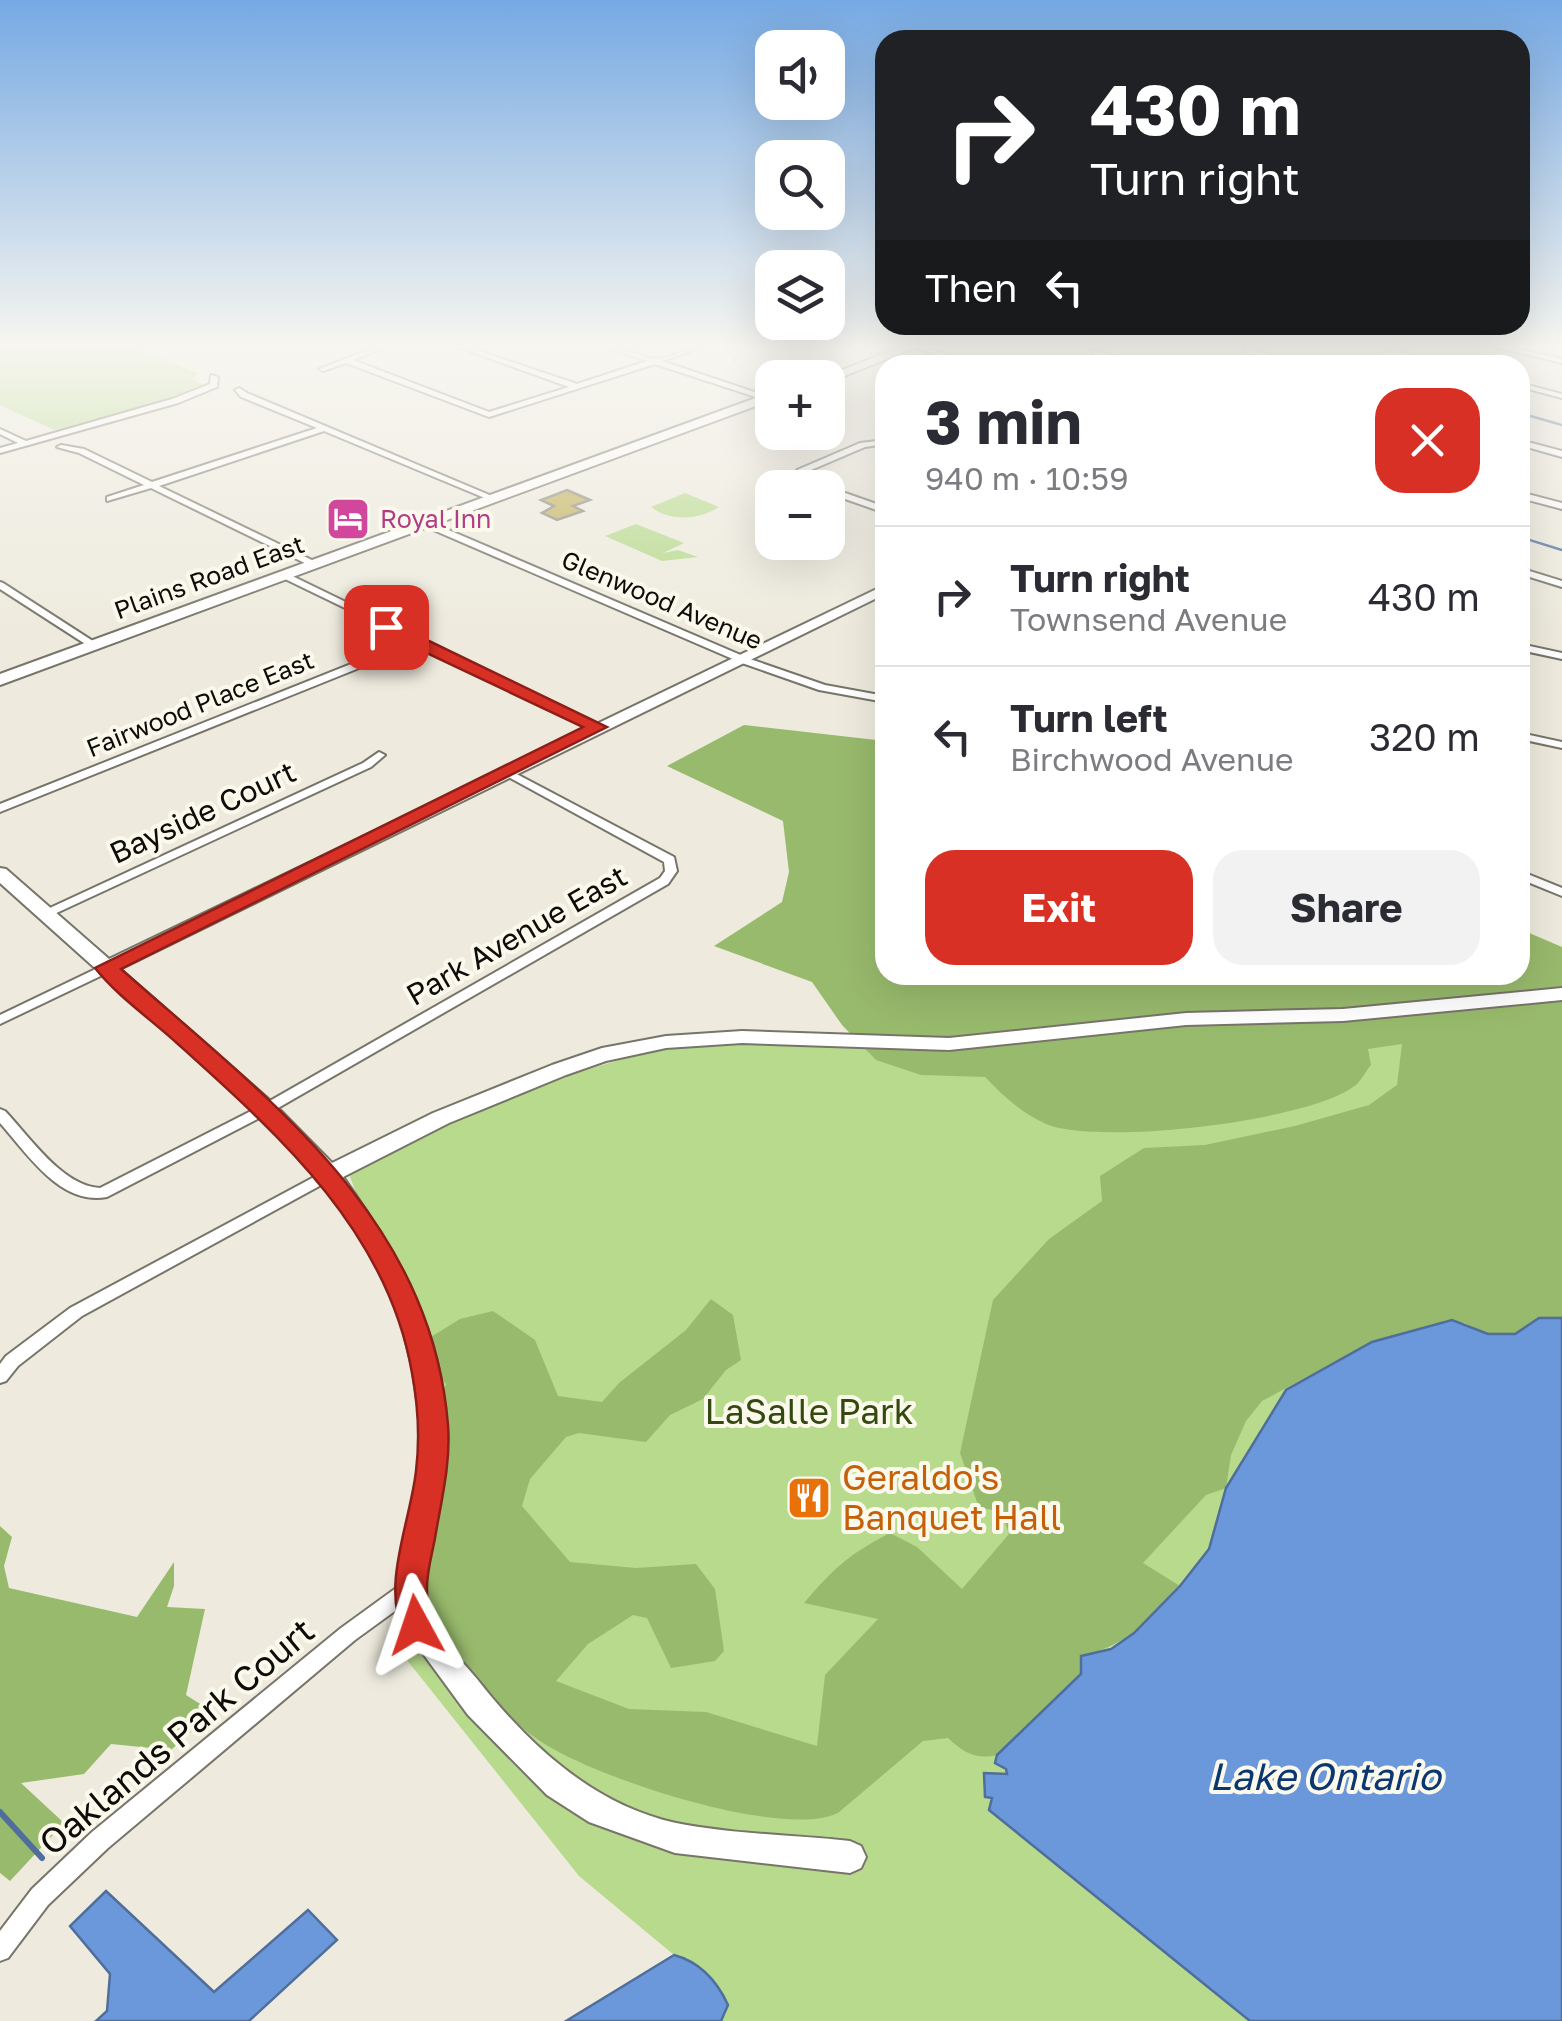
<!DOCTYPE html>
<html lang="en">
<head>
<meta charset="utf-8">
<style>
  :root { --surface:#fff; --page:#f2f2f3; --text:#2b2b33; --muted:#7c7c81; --line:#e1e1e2; --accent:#d93025 }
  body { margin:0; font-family:"Golos Text",sans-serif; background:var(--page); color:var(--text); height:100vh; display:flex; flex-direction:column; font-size:38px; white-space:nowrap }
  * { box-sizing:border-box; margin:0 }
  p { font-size:32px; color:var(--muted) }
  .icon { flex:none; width:55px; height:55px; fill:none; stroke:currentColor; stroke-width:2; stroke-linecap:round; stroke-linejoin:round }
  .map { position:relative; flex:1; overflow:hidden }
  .drawer { position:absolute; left:875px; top:355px; width:655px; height:630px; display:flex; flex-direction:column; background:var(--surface); border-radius:30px; box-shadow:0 10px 40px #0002 }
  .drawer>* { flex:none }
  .hud { position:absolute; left:875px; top:30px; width:655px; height:305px; border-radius:30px; box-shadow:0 10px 40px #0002; background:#202124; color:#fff; overflow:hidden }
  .controls { position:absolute; left:755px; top:30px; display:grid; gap:20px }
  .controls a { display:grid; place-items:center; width:90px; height:90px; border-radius:20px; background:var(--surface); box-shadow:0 10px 40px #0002; font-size:50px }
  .pin { position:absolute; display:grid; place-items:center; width:85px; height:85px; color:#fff; margin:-42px; border-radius:20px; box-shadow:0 5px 15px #0006 }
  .me { position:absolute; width:110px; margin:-55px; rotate:355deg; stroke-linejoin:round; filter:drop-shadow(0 0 8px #0008) }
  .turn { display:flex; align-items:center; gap:35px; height:210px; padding:0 50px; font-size:45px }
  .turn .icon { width:130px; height:130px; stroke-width:2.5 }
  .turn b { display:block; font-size:70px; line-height:85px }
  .then { display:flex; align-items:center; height:95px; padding:0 50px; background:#0003; gap:20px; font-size:38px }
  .round { display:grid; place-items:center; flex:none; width:105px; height:105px; border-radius:30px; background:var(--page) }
  .overview { display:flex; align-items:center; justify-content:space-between; height:170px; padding:0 50px }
  h1 { font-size:60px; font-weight:700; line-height:75px }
  .primary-button { display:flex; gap:20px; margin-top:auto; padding:20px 50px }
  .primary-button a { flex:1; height:115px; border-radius:30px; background:var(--accent); color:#fff; font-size:40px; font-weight:700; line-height:115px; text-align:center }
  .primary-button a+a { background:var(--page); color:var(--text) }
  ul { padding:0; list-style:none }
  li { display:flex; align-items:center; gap:30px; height:140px; padding:0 50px; border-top:2px solid var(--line) }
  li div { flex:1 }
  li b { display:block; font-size:38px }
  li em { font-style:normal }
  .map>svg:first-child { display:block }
  .green { fill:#b7da8d }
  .forest { fill:#98ba6c }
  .water { fill:#6b98db; stroke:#4f6e9c; stroke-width:2.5 }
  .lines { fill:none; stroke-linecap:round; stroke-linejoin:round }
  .stream-far1 { stroke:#4f6e9c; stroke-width:2.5 }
  .stream { stroke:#4f6e9c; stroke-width:6 }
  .building { fill:#bfad54; stroke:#8a877c; stroke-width:2.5 }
  .street-casing { stroke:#777469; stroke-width:4 }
  .secondary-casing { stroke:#777469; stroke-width:4 }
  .primary-casing { stroke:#777469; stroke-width:4 }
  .street { fill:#fff; fill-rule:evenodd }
  .secondary { fill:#fff; fill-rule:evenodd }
  .primary { fill:#fff; fill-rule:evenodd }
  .route { fill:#d93025; stroke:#8d1f18; stroke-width:2.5 }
  .labels { text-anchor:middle; stroke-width:8; stroke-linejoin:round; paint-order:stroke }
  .far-hotel-label { font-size:25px; fill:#b23c85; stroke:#fbf9ec; text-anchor:start }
  .far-street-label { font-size:25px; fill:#0d0c08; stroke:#fbf9ec }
  .street-label { font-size:30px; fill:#0d0c08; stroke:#fbf9ec }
  .near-park-label { font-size:35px; fill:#334910; stroke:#fbf9ec }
  .near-food-label { font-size:35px; fill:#c56008; stroke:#fbf9ec; text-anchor:start }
  .near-street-label { font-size:35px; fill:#0d0c08; stroke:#fbf9ec }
  .near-water-label { font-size:38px; font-style:italic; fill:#0b3671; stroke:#fbf9ec }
</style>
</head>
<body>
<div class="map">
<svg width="1562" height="2021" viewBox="0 0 1562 2021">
  <rect width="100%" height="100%" fill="#eeebde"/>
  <!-- green -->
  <path class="green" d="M 0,346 L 132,346 L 198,373 L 192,379 L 203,385 L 145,407 L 54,430 L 0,405 Z
    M 685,493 L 719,507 C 699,520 671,522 651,507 Z
    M 636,524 L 684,543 L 663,553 L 678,550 L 698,557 L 662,561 L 605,536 Z
    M 1533,1003 L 1562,1318 L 1539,1318 L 1488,1334 L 1464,1323 L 1226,1488 L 1209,1549 L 1180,1586 L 1134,1633 L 1079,1666 L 1081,1674 L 997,1755 L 1007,1775 L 985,1773 L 993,1797 L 1250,2021 L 721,2021 L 726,2013 L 688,1959 L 674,1955 L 579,1876 L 387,1635 L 425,1608 L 425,1325 L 381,1231 L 359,1201 L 349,1174 L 434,1128 L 563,1077 L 659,1048 L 735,1043 L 875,1049 Z"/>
  <!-- forest -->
  <path class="forest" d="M 744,725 L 885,741 L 885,975 L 1520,975 L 1520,929 L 1562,947 L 1562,1318 L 1539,1318 L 1515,1334 L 1488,1334 L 1464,1323 L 1372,1342 L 1262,1401 L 1246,1421 L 1231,1455 L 1226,1488 L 1206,1495 L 1143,1563 L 1180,1586 C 1147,1620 1129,1645 1081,1656 L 1081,1674 L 997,1755 C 975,1760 963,1752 948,1738 L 923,1741 L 838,1813 C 782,1840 593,1777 540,1741 C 511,1722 486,1694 460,1671 C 439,1652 400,1615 396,1587 C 391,1549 420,1521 440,1493 L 432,1417 L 446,1384 L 422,1356 L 421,1343 L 460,1319 L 493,1311 L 535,1340 L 558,1396 L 602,1402 L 619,1383 L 686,1330 L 711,1299 L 733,1315 L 741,1360 L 726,1370 L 703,1399 L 670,1415 L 646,1442 L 579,1433 L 566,1437 L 530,1479 L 522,1506 L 570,1562 L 636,1568 L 696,1564 L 715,1589 L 724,1651 L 715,1661 L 671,1668 L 647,1618 L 633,1615 L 588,1644 L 556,1681 L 629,1709 L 706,1712 L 817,1746 L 825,1675 L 878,1619 L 804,1603 C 835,1567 848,1555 890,1533 L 917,1547 L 962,1589 L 1009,1534 L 1001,1511 L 979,1508 L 960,1453 L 993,1300 L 1049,1239 L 1102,1201 L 1100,1176 L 1144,1148 L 1205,1145 L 1295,1126 L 1369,1105 L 1397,1085 L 1402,1044 L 1368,1049 L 1371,1065 C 1366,1071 1362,1079 1357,1084 C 1315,1121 1098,1146 1046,1124 C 1022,1113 1003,1096 985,1077 L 921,1075 L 876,1060 L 842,1025 L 812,982 L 714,946 L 782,902 L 789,872 L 783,821 L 667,766 Z
    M 0,1526 L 12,1537 L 4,1566 L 9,1588 L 137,1617 L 174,1562 L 174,1586 L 167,1607 L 205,1609 L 186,1695 L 213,1712 L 171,1750 L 111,1744 L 84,1774 L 21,1783 L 64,1823 L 10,1881 L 0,1873 Z"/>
  <!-- water -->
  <path class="water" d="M 1539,1318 L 1562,1318 L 1562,2021 L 1250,2021 L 989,1810 L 992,1798 L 985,1797 L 984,1773 L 1007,1774 L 1006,1769 L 995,1763 L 997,1755 L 1081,1674 L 1081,1656 L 1111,1649 L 1134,1633 L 1180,1586 L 1209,1549 L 1226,1488 L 1286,1390 L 1372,1342 L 1452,1320 L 1488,1334 L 1515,1334 Z
    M 106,1891 L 214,1992 L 308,1910 L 337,1940 L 249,2021 L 96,2021 L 107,2011 L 110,1974 L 70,1926 Z
    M 674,1955 C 700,1962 717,1981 728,2005 L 721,2021 L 566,2021 Z"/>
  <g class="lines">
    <!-- stream-far1 -->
    <path class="stream-far1" d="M 1520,413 L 1562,425
      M 1520,537 L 1562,550"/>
    <!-- stream -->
    <path class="stream" d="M 0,1812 L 42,1858"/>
  </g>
  <!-- building -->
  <path class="building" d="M 567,490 L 590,500 L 573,506 L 583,511 L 557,520 L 542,513 L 554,506 L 541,500 Z"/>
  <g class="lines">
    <defs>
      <path id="street" d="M 378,346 L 388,346 L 353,360 L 489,412 L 569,387 L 455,346 L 464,346 L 577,384 L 647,361 L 604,346 C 621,346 635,355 651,358 C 669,361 688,346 706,346 L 662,361 L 772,398 L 765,400 L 655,364 L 489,417 L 346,363 L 323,371 L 319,369 Z
        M 911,346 L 921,346 L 979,365 L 967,365 Z
        M 1492,346 L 1504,346 L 1562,359 L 1562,363 Z
        M 1244,348 L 1250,348 L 1297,365 L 1286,365 L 1244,352 Z
        M 1095,350 L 1136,363 L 1137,365 L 1126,365 L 1092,354 L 1092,350 Z
        M 1393,351 L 1443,363 L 1444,365 L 1431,365 L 1390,355 L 1390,351 Z
        M 211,375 L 218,377 L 217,387 L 178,403 L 0,453 L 0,448 L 18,443 L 0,434 L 0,429 L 26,441 L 172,399 L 210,384 Z
        M 1520,383 L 1562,394 L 1562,398 L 1520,387 Z
        M 239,388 L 247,393 L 499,499 L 492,501 L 324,431 L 159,486 L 318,563 L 320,565 L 315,568 L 151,488 L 107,501 L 107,497 L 144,485 L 79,453 L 57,447 L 61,445 L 84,449 L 152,482 L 317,428 L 241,397 L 235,390 Z
        M 885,440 L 885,444 L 865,447 L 804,473 L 805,480 L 823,488 L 810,488 L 797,481 L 797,470 L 860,443 Z
        M 1520,440 L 1562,451 L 1562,457 L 1520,445 Z
        M 828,487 L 885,507 L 885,513 L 828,493 Z
        M 1520,492 L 1562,503 L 1562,509 L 1520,498 Z
        M 424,522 L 430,522 L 750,659 L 825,685 L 885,696 L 885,702 L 819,690 L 742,663 L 424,526 Z
        M 1520,568 L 1562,581 L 1562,587 L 1520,574 Z
        M 286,573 L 603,727 L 602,729 L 594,729 L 419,644 L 0,812 L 0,804 L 411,640 L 283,578 L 283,574 Z
        M 0,582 L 3,583 L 99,645 L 94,648 L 90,647 L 0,589 Z
        M 1520,644 L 1562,653 L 1562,659 L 1520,650 Z
        M 1520,733 L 1562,742 L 1562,748 L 1520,739 Z
        M 379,752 L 385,755 L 371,767 L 50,916 L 40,916 L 39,913 L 363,763 Z
        M 505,768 L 674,857 L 677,871 L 668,884 L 271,1112 L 107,1197 C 60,1206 27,1153 0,1123 L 0,1109 L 5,1111 C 29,1136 62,1186 100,1188 L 261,1106 L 660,878 L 665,871 L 664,862 L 501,773 L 499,771 Z
        M 1520,871 L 1562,888 L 1562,896 L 1520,879 Z
        M 106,964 L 111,965 L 113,968 L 111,971 L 0,1024 L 0,1015 Z
        M 329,1169 L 334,1170 L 337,1174 L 334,1178 L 82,1316 L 18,1366 L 6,1381 L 0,1383 L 0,1364 L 6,1356 L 70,1308 Z
        M 410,1581 L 417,1583 L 420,1589 L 417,1595 L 355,1640 L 108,1848 L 48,1905 L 8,1958 L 0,1961 L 0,1931 L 32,1889 L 92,1832 L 341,1628 L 403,1583 Z"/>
      <path id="secondary" d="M 1399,346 L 1412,346 L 1375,365 L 1361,365 Z
        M 885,585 L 885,594 L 120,969 L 274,1104 L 332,1163 L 433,1113 L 552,1065 L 602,1048 L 666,1036 L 742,1031 L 949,1038 L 1186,1013 L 1343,1009 L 1562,988 L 1562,1000 L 1343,1021 L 1186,1025 L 949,1050 L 742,1043 L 666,1048 L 606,1061 L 566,1075 L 449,1123 L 343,1177 C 407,1267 456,1355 444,1470 C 441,1507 423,1554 424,1590 C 425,1627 455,1652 477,1679 C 528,1744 593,1805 676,1823 C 731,1834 794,1835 850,1841 L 861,1846 L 866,1857 L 861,1868 L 850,1873 L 675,1853 L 589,1822 L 547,1795 L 468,1715 L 402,1625 L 396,1589 L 418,1473 L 421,1428 L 413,1371 L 398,1308 L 366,1244 L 321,1179 L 258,1114 L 0,883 L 0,868 L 6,869 L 109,959 Z"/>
      <path id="primary" d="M 903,346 L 919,346 L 832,381 L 822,378 Z
        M 772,392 L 772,400 L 0,685 L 0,674 Z"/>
    </defs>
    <!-- street casing -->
    <use href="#street" class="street-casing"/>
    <!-- secondary casing -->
    <use href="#secondary" class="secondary-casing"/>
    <!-- primary casing -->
    <use href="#primary" class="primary-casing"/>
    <!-- street -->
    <use href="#street" class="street"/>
    <!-- secondary -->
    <use href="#secondary" class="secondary"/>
    <!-- primary -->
    <use href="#primary" class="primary"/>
  </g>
  <!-- sky -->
  <linearGradient id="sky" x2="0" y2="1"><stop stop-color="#76a9e3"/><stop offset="0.55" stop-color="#f7f6f0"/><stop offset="1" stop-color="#f7f6f0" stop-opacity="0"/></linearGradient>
  <rect width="1562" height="629" fill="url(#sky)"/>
  <!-- route -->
  <path class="route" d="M 380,623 L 392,623 L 607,727 L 121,969 C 266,1097 431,1216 448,1425 C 451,1463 441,1502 435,1538 C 432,1555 426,1574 427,1591 C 427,1607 435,1620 428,1635 L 416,1639 L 404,1635 C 381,1584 410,1524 416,1471 C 420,1438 418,1405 412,1373 C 388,1232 280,1136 179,1045 C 152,1020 118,997 95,968 L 583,727 L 380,631 Z"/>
  <!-- icons -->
  <defs>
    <symbol id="hotel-square" viewBox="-11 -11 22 22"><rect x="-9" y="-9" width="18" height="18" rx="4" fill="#d1479c" stroke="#fbf9ec"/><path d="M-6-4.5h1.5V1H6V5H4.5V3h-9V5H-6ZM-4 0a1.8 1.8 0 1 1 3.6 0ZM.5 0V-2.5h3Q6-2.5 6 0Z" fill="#fff"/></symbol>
    <symbol id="restaurant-square" viewBox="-11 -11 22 22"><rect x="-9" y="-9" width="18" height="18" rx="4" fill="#e8710a" stroke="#fbf9ec"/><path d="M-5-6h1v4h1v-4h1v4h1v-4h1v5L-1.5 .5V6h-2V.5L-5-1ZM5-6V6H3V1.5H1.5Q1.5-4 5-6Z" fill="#fff"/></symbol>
  </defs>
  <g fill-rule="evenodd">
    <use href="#hotel-square" x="323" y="494" width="50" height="50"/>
    <use href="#restaurant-square" x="784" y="1473" width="50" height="50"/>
  </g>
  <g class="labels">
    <!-- far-hotel labels -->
    <g class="far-hotel-label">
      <text x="380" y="528">Royal Inn</text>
    </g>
    <!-- far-street labels -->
    <g class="far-street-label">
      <text transform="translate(209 577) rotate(-20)" y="9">Plains Road East</text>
      <text transform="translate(662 600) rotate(23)" y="9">Glenwood Avenue</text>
      <text transform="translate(200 704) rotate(-22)" y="9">Fairwood Place East</text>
    </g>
    <!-- street labels -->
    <g class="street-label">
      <text transform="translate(203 813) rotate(-25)" y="10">Bayside Court</text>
      <text transform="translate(517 936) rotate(-30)" y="10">Park Avenue East</text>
    </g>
    <!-- near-park labels -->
    <g class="near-park-label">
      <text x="809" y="1424">LaSalle Park</text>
    </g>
    <!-- near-food labels -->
    <g class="near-food-label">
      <text x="842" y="1490">Geraldo's<tspan x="842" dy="40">Banquet Hall</tspan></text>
    </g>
    <!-- near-street labels -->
    <g class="near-street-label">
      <text transform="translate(177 1737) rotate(-40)" y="12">Oaklands Park Court</text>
    </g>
    <!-- near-water labels -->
    <g class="near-water-label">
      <text x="1325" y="1790">Lake Ontario</text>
    </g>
  </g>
</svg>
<div class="controls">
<a><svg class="icon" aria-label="sound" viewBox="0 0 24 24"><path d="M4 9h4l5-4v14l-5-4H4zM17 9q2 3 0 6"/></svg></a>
<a><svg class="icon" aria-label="search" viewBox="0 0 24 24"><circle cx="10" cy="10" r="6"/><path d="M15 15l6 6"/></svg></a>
<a><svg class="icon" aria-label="layers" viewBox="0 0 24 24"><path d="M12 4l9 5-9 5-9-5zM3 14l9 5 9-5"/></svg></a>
<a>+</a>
<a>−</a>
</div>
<div class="pin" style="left:386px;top:627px;background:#d93025"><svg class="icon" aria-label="arrive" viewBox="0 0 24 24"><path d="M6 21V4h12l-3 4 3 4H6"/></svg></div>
<svg class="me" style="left:416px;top:1625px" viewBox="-20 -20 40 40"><path d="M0-17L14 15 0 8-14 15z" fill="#d93025" stroke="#fff" stroke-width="4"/></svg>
<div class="hud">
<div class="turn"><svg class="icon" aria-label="right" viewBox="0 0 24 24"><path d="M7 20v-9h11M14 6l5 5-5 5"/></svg><div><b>430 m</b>Turn right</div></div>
<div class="then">Then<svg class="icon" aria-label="left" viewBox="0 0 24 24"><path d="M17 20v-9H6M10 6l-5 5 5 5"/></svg></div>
</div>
<section class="drawer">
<div class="overview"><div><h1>3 min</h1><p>940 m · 10:59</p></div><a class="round" style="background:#d93025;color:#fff"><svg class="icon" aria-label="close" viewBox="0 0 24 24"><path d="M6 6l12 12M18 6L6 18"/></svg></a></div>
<ul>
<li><svg class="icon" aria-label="right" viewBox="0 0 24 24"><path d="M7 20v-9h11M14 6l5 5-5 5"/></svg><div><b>Turn right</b><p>Townsend Avenue</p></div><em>430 m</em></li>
<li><svg class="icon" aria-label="left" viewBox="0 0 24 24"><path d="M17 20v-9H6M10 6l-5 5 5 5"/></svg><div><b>Turn left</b><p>Birchwood Avenue</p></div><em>320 m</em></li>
</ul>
<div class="primary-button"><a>Exit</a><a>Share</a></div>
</section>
</div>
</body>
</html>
